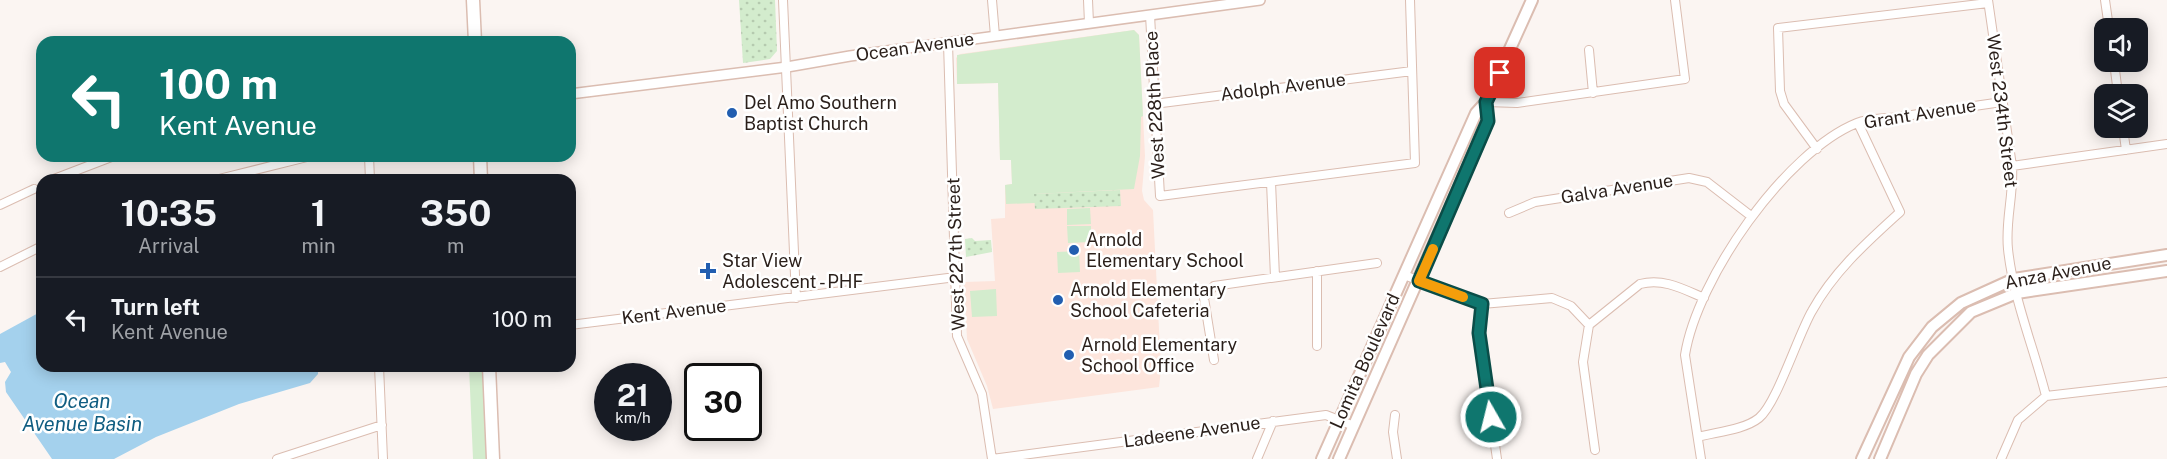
<!DOCTYPE html>
<html lang="en">
<head>
<meta charset="utf-8">
<style>
  :root { --surface:#171b24; --page:#242831; --text:#f1f3f6; --muted:#9ea1a6; --line:#363941 }
  body { margin:0; font-family:"Public Sans",sans-serif; background:var(--page); color:var(--text); height:100vh; display:flex; flex-direction:column; font-size:22px; white-space:nowrap }
  * { box-sizing:border-box; margin:0 }
  p { font-size:20px; color:var(--muted) }
  .icon { flex:none; width:33px; height:33px; fill:none; stroke:currentColor; stroke-width:2; stroke-linecap:round; stroke-linejoin:round }
  .map { position:relative; flex:1; overflow:hidden }
  .side { position:absolute; left:36px; top:174px; width:540px; height:198px; display:flex; flex-direction:column; background:var(--surface); border-radius:18px; box-shadow:0 3px 15px #0003 }
  .side>* { flex:none }
  .top-card { position:absolute; left:36px; top:36px; width:540px; height:126px; border-radius:18px; box-shadow:0 3px 15px #0003; background:#0f766e; color:#fff; overflow:hidden }
  .fabs { position:absolute; left:2094px; top:18px; display:grid; gap:12px }
  .fabs a { display:grid; place-items:center; width:54px; height:54px; border-radius:12px; background:var(--surface); box-shadow:0 3px 15px #0003; font-size:30px }
  .speed { position:absolute; left:594px; top:363px; display:flex; gap:12px; font-size:30px; font-weight:700; text-align:center }
  .speed>* { display:grid; place-content:center; width:78px; height:78px; border-radius:50%; background:var(--surface); box-shadow:0 3px 15px #0003; line-height:1 }
  .speed small { font-size:15px; font-weight:400 }
  .speed .limit { border:3px solid #111; border-radius:9px; background:#fff; color:#111 }
  .pin { position:absolute; display:grid; place-items:center; width:51px; height:51px; color:#fff; margin:-26px; border-radius:12px; box-shadow:0 3px 9px #0006 }
  .me { position:absolute; width:66px; margin:-33px; rotate:352deg; stroke-linejoin:round; filter:drop-shadow(0 0 4px #0008) }
  .turn { display:flex; align-items:center; gap:21px; height:126px; padding:0 24px; font-size:27px }
  .turn .icon { width:78px; height:78px; stroke-width:2.5 }
  .turn b { display:block; font-size:42px; line-height:51px }
  .eta { display:flex; justify-content:space-evenly; align-items:center; height:102px; text-align:center }
  .eta b { font-size:36px; font-weight:700; line-height:42px }
  ul { padding:0; list-style:none }
  li { display:flex; align-items:center; gap:18px; height:84px; padding:0 24px; border-top:2px solid var(--line) }
  li div { flex:1 }
  li b { display:block; font-size:22px }
  li em { font-style:normal }
  .map>svg:first-child { display:block }
  .built { fill:#fde5dc }
  .grass { fill:#d3eccd }
  .park { fill:url(#park-dots) }
  .water { fill:#a4d1ed }
  .lines { fill:none; stroke-linecap:round; stroke-linejoin:round }
  .minor-casing { stroke:#dbbdb1; stroke-width:10 }
  .tertiary-casing { stroke:#dbbdb1; stroke-width:12 }
  .secondary-casing { stroke:#dbbdb1; stroke-width:14 }
  .primary-casing { stroke:#dbbdb1; stroke-width:15 }
  .minor { stroke:#fff; stroke-width:8 }
  .tertiary { stroke:#fff; stroke-width:9 }
  .secondary { stroke:#fff; stroke-width:10 }
  .primary { stroke:#fff; stroke-width:12 }
  .route-casing { stroke:#0a4d48; stroke-width:15 }
  .route { stroke:#0f766e; stroke-width:10 }
  .slow { stroke:#f59e0b; stroke-width:10 }
  .poi-dot { fill:#225eb0; stroke:#fff; stroke-width:2 }
  .labels { text-anchor:middle; stroke-width:5; stroke-linejoin:round; paint-order:stroke }
  .street-label { font-size:18px; fill:#2a1f1a; stroke:#fff }
  .poi-label { font-size:18px; fill:#2a1f1a; stroke:#fff; text-anchor:start }
  .water-label { font-size:20px; font-style:italic; fill:#105d81; stroke:#fff }
</style>
</head>
<body>
<div class="map">
<svg width="2167" height="459" viewBox="0 0 2167 459">
  <defs>
    <pattern id="park-dots" width="8" height="8" patternUnits="userSpaceOnUse" patternTransform="scale(1.5)"><rect width="8" height="8" fill="#d3eccd"/><path d="M2 2h.1M6 6h.1" fill="none" stroke="#b5caaf" stroke-width="1.8" stroke-linecap="round"/></pattern>
  </defs>
  <rect width="100%" height="100%" fill="#fbf5f2"/>
  <!-- built -->
  <path class="built" d="M 1134,30 L 1139,35 L 1145,156 L 1142,191 L 1144,200 L 1153,210 L 1161,369 L 1159,387 L 993,409 L 987,386 L 967,339 L 964,282 L 995,281 L 991,219 L 1005,218 L 1005,185 L 1012,184 L 1011,160 L 1000,160 L 998,83 L 957,84 L 956,58 L 960,54 Z"/>
  <!-- grass -->
  <path class="grass" d="M 1134,30 L 1139,35 L 1143,116 L 1141,117 L 1140,156 L 1134,189 L 1035,194 L 1035,203 L 1006,204 L 1005,185 L 1012,184 L 1011,160 L 1000,160 L 998,83 L 957,84 L 957,55 Z
    M 1090,208 L 1091,224 L 1067,225 L 1067,209 Z
    M 1067,226 L 1091,226 L 1091,242 L 1068,243 Z
    M 1079,251 L 1080,272 L 1058,273 L 1057,252 Z
    M 996,289 L 997,316 L 972,317 L 970,291 Z
    M 469,366 L 489,366 L 493,459 L 473,459 Z"/>
  <!-- park -->
  <path class="park" d="M 739,0 L 775,0 L 777,51 L 770,59 L 743,63 Z
    M 1120,190 L 1121,206 L 1035,209 L 1034,194 Z
    M 972,238 L 975,241 L 991,240 L 992,252 L 966,257 L 965,239 Z"/>
  <!-- water -->
  <path class="water" d="M 42,311 L 42,366 L 318,366 L 318,374 L 310,383 L 239,404 L 156,437 L 114,459 L 52,459 L 6,392 L 5,382 L 11,372 L 5,362 L 0,363 L 0,334 Z"/>
  <g class="lines">
    <defs>
      <path id="minor" d="M 783,0 L 796,298
        M 992,0 L 995,36
        M 1088,0 L 1089,23
        M 1988,0 L 2012,166 C 2014,194 2005,221 2008,249 C 2013,298 2034,348 2046,396
        M 2105,0 L 2109,28
        M 1150,15 L 1160,196 L 1415,163 L 1410,0
        M 948,43 L 957,336 L 982,394 L 992,459
        M 1589,50 L 1593,93
        M 2114,62 L 2118,94
        M 1486,102 L 1517,103 L 1685,79 L 1675,0
        M 1154,104 L 1412,71
        M 2123,128 L 2126,150
        M 1817,149 L 1784,104 L 1780,91 L 1778,28 L 1988,3
        M 369,156 L 370,180
        M 2012,166 L 2167,144
        M 54,179 L 114,156
        M 215,180 L 311,156
        M 1271,182 L 1275,277
        M 0,205 L 34,189
        M 1509,213 L 1535,202 L 1689,178 L 1707,182 L 1751,216
        M 0,267 L 42,246
        M 1404,275 L 1482,304 L 1552,298 L 1571,306 L 1589,325 L 1640,284 C 1664,278 1683,289 1704,298
        M 1482,304 L 1479,333 L 1497,459
        M 570,325 L 956,277
        M 1589,325 L 1583,362 L 1595,450
        M 1317,346 L 1317,271
        M 1214,360 L 1204,298 L 1214,286 L 1377,263
        M 379,366 L 383,459
        M 1395,415 L 1393,432 L 1397,459
        M 1698,437 C 1716,432 1744,430 1759,418 C 1777,403 1798,335 1812,311 C 1834,271 1867,242 1900,212 L 1858,123
        M 277,459 L 382,425
        M 992,459 L 1326,415 L 1354,426
        M 1257,459 L 1273,421
        M 1701,459 L 1685,355 C 1697,279 1785,152 1857,123 C 1869,118 1885,119 1898,117 C 1932,112 1967,107 2002,102
        M 2001,459 L 2018,420 L 2046,396 L 2167,382"/>
      <path id="tertiary" d="M 570,94 L 787,67 L 850,56 L 1260,0"/>
      <path id="secondary" d="M 1322,459 L 1476,113 L 1486,102 L 1532,0
        M 1339,459 L 1488,121 L 1486,102
        M 1862,459 L 1909,357 L 1932,327 L 1961,303 L 2014,279 L 2167,255
        M 1880,459 L 1916,374 L 1928,355 L 1971,312 L 2017,293 L 2167,271"/>
      <path id="primary" d="M 473,0 L 475,42
        M 480,156 L 481,180
        M 489,366 L 493,459"/>
    </defs>
    <!-- minor casing -->
    <use href="#minor" class="minor-casing"/>
    <!-- tertiary casing -->
    <use href="#tertiary" class="tertiary-casing"/>
    <!-- secondary casing -->
    <use href="#secondary" class="secondary-casing"/>
    <!-- primary casing -->
    <use href="#primary" class="primary-casing"/>
    <!-- minor -->
    <use href="#minor" class="minor"/>
    <!-- tertiary -->
    <use href="#tertiary" class="tertiary"/>
    <!-- secondary -->
    <use href="#secondary" class="secondary"/>
    <!-- primary -->
    <use href="#primary" class="primary"/>
  </g>
  <g class="lines">
    <defs>
      <path id="route" d="M 1491,417 L 1479,333 L 1482,304 L 1419,281 L 1488,121 L 1486,102 L 1500,73"/>
    </defs>
    <!-- route casing -->
    <use href="#route" class="route-casing"/>
    <!-- route -->
    <use href="#route" class="route"/>
    <!-- slow -->
    <path class="slow" d="M 1433,249 L 1419,281 L 1463,297"/>
  </g>
  <!-- markers -->
  <g class="poi-dot">
    <circle cx="732" cy="113" r="6"/>
    <circle cx="1074" cy="250" r="6"/>
    <path d="M705 262h6v6h6v6h-6v6h-6v-6h-6v-6h6z"/>
    <circle cx="1058" cy="300" r="6"/>
    <circle cx="1069" cy="355" r="6"/>
  </g>
  <g class="labels">
    <!-- street labels -->
    <g class="street-label">
      <text transform="translate(915 47) rotate(-8)" y="6">Ocean Avenue</text>
      <text transform="translate(1283 87) rotate(-7)" y="6">Adolph Avenue</text>
      <text transform="translate(1155 105) rotate(-93)" y="6">West 228th Place</text>
      <text transform="translate(2002 111) rotate(83)" y="6">West 234th Street</text>
      <text transform="translate(1920 114) rotate(-9)" y="6">Grant Avenue</text>
      <text transform="translate(1617 189) rotate(-9)" y="6">Galva Avenue</text>
      <text transform="translate(956 254) rotate(-92)" y="6">West 227th Street</text>
      <text transform="translate(2058 273) rotate(-11)" y="6">Anza Avenue</text>
      <text transform="translate(674 312) rotate(-7)" y="6">Kent Avenue</text>
      <text transform="translate(1365 361) rotate(-66)" y="6">Lomita Boulevard</text>
      <text transform="translate(1192 432) rotate(-8)" y="6">Ladeene Avenue</text>
    </g>
    <!-- poi labels -->
    <g class="poi-label">
      <text x="744" y="109">Del Amo Southern<tspan x="744" dy="21">Baptist Church</tspan></text>
      <text x="1086" y="246">Arnold<tspan x="1086" dy="21">Elementary School</tspan></text>
      <text x="722" y="267">Star View<tspan x="722" dy="21">Adolescent - PHF</tspan></text>
      <text x="1070" y="296">Arnold Elementary<tspan x="1070" dy="21">School Cafeteria</tspan></text>
      <text x="1081" y="351">Arnold Elementary<tspan x="1081" dy="21">School Office</tspan></text>
    </g>
    <!-- water labels -->
    <g class="water-label">
      <text x="82" y="408">Ocean<tspan x="82" dy="23">Avenue Basin</tspan></text>
    </g>
  </g>
</svg>
<div class="fabs">
<a><svg class="icon" aria-label="sound" viewBox="0 0 24 24"><path d="M4 9h4l5-4v14l-5-4H4zM17 9q2 3 0 6"/></svg></a>
<a><svg class="icon" aria-label="layers" viewBox="0 0 24 24"><path d="M12 4l9 5-9 5-9-5zM3 14l9 5 9-5"/></svg></a>
</div>
<div class="speed"><div>21<small>km/h</small></div><div class="limit">30</div></div>
<div class="pin" style="left:1500px;top:73px;background:#d93025"><svg class="icon" aria-label="arrive" viewBox="0 0 24 24"><path d="M6 21V4h12l-3 4 3 4H6"/></svg></div>
<svg class="me" style="left:1491px;top:417px" viewBox="-20 -20 40 40"><circle r="17" fill="#0f766e" stroke="#fff" stroke-width="3"/><path d="M0-11L8 9 0 5-8 9z" fill="#fff"/></svg>
<div class="top-card">
<div class="turn"><svg class="icon" aria-label="left" viewBox="0 0 24 24"><path d="M17 20v-9H6M10 6l-5 5 5 5"/></svg><div><b>100 m</b>Kent Avenue</div></div>
</div>
<section class="side">
<div class="eta">
<div><b>10:35</b><p>Arrival</p></div>
<div><b>1</b><p>min</p></div>
<div><b>350</b><p>m</p></div>
</div>
<ul>
<li><svg class="icon" aria-label="left" viewBox="0 0 24 24"><path d="M17 20v-9H6M10 6l-5 5 5 5"/></svg><div><b>Turn left</b><p>Kent Avenue</p></div><em>100 m</em></li>
</ul>
</section>
</div>
</body>
</html>
